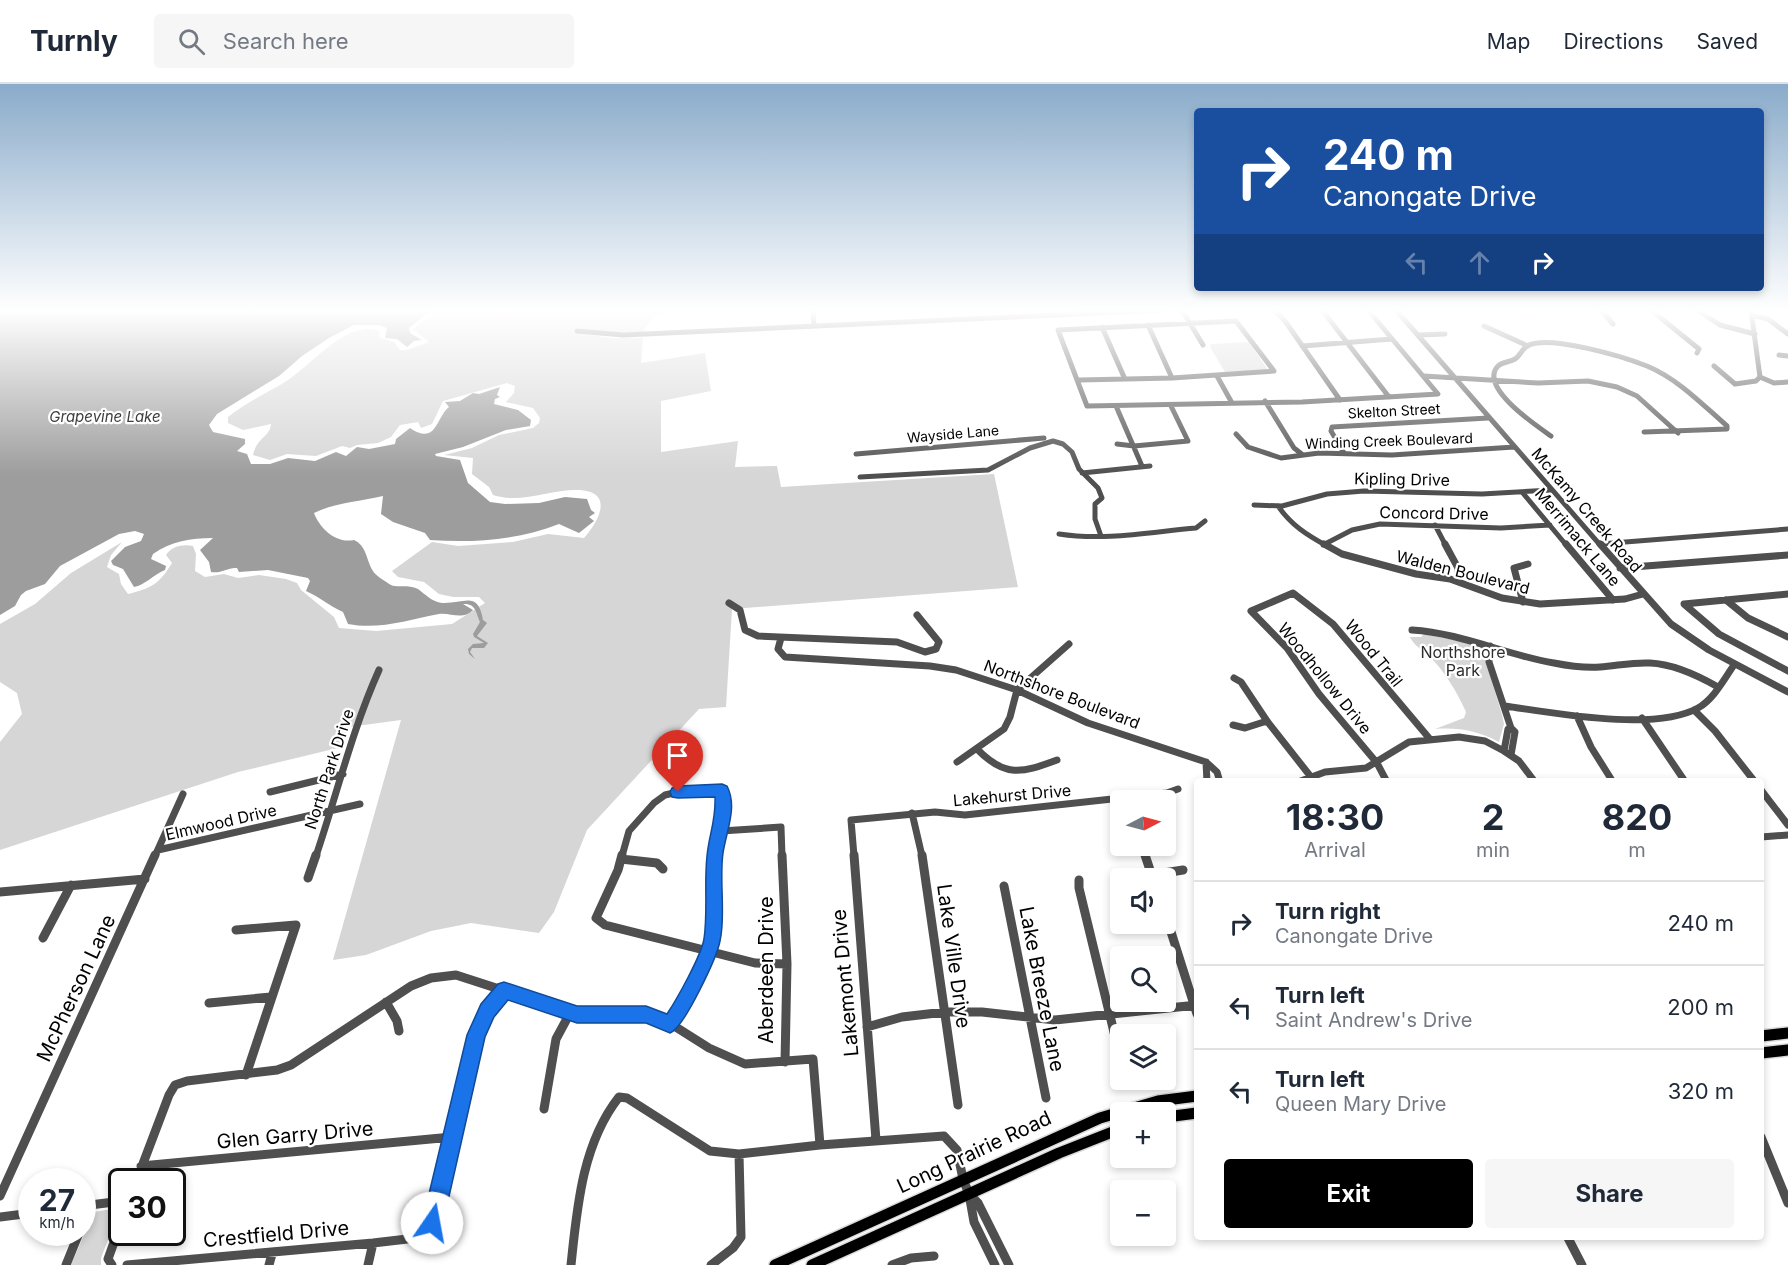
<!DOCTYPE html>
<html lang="en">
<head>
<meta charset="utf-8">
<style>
  :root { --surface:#fff; --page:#f6f6f7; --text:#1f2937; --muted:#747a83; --line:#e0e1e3; --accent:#000 }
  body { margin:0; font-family:Inter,sans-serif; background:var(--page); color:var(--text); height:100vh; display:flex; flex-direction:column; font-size:22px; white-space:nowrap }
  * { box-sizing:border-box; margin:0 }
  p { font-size:20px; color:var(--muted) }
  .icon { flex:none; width:33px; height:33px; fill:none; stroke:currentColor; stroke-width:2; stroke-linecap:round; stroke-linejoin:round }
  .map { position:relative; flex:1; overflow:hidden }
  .side { position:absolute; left:1194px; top:694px; width:570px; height:462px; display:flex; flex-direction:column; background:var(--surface); border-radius:6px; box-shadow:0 3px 9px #0003 }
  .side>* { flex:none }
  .guide { position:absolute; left:1194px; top:24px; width:570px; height:183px; border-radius:6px; box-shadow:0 3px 9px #0003; background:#1a4fa0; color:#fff; overflow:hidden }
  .needle { width:39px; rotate:84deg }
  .tools { position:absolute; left:1110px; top:706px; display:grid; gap:12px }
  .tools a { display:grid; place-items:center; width:66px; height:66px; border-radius:6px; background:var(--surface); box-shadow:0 3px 9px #0003; font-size:30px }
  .speed { position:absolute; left:18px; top:1084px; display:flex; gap:12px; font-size:30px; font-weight:700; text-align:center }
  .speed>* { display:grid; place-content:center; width:78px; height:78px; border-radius:50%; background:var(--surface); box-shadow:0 3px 9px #0003; line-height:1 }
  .speed small { font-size:15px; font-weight:400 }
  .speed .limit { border:3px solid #111; border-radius:9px; background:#fff; color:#111 }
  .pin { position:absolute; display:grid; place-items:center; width:51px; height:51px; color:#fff; margin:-62px -26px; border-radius:50% 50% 50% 0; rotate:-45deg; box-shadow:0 0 6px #0007 }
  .pin .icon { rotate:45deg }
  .me { position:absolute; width:66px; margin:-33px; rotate:12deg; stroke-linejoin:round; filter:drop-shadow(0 0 4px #0008) }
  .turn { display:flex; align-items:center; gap:21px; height:126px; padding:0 30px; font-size:27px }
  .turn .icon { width:78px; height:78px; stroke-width:2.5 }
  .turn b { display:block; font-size:42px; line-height:51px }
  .lanes { display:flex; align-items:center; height:57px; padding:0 30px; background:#0003; justify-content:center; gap:30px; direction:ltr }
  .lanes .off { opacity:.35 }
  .eta { display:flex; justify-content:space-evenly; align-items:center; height:102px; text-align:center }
  .eta b { font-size:36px; font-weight:700; line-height:42px }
  .primary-button { display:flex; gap:12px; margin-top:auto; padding:12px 30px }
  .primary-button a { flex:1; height:69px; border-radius:6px; background:var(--accent); color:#fff; font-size:24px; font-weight:700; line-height:69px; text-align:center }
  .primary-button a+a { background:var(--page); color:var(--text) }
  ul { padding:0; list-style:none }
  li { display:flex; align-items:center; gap:18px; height:84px; padding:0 30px; border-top:2px solid var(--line) }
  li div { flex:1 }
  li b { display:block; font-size:22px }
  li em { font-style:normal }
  header { display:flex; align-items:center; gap:36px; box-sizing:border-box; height:84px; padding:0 30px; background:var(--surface); border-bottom:2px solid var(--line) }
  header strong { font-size:28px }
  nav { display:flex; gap:33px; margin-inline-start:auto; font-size:21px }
  .search { width:420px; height:54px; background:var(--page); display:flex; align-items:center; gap:15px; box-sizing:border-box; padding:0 21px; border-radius:6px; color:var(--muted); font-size:22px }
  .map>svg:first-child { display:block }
  .green { fill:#d6d6d6 }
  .water { fill:#9d9d9d }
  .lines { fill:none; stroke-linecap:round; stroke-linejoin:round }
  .major-casing { stroke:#dbdbdb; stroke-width:14 }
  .minor-far2 { stroke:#4f4f4f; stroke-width:5 }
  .minor-far1 { stroke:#4f4f4f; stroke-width:7 }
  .minor { stroke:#4f4f4f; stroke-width:9 }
  .major { stroke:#000; stroke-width:11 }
  .route { fill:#1a73e8; stroke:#114b97; stroke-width:1.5 }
  .labels { text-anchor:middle; stroke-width:4.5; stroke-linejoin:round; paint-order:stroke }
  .far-street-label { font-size:14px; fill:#000; stroke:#fff }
  .far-water-label { font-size:15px; font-style:italic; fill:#3e3e3e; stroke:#fff }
  .street-label { font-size:16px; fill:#000; stroke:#fff }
  .park-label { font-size:16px; fill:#2d2d2d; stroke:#fff }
  .near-street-label { font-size:20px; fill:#000; stroke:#fff }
</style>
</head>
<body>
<header>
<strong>Turnly</strong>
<div class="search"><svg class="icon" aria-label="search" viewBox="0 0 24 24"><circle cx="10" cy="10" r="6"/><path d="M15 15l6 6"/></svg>Search here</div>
<nav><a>Map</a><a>Directions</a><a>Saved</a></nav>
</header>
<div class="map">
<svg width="1788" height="1181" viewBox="0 0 1788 1181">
  <rect width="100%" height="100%" fill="#fff"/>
  <!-- green -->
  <path class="green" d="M 439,226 L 701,226 C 676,227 656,223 643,248 L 607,249 L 577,244 L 574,249 L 612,254 L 643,254 L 641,279 L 705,269 L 711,307 L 661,317 L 661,368 L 738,357 L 735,383 L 777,382 L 781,403 L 994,390 L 1018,503 L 732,525 L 726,623 L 699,625 L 587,746 L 554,828 L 539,849 L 471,839 L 431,847 L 366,871 L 333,876 L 401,636 L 349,643 L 342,663 L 238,688 L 0,766 L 0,658 L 22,630 L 17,609 L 0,598 L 0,540 L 35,520 L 71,489 L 122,458 L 111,471 L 107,483 L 119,490 L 121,500 L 128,510 C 152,504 159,500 172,479 L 166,471 C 172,462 183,460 193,462 L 196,470 L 195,487 L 205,493 L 224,490 L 238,494 L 259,491 L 286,495 L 297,499 L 301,506 L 334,533 L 339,544 L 376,547 L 452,540 L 485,519 L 479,513 L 453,513 L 439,510 L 424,498 L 398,493 L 392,487 L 432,458 L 458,462 L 513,458 L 548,450 L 584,454 C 601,435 614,406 576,406 C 548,406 521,420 493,411 L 489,403 L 472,390 L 473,374 L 444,371 L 472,364 L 499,351 L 533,344 L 539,339 L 540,334 L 533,324 L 506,318 L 514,309 L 515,302 L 507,299 L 443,317 L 432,340 L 421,344 L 418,338 L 400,341 L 391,353 L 378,359 L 357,361 L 350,364 L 342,362 L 316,372 L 287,370 L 270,376 L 253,371 C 257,353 270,353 271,340 L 243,346 L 228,339 L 228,333 C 246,318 268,309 288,296 C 311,281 349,234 379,247 L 380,254 L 394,258 L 400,266 L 407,266 L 429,258 L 413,245 Z
    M 1249,258 L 1268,286 L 1225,288 L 1210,263 L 1211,260 Z
    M 1424,550 L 1484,562 L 1486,577 L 1502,631 L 1504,640 L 1499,658 C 1479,647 1458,643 1435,645 L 1464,634 L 1466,628 C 1457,608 1445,588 1430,573 C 1423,566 1414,562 1410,553 L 1421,553 Z
    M 112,1125 L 119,1126 L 118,1130 L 101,1174 L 101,1181 L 71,1181 L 94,1128 Z"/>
  <!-- water -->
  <path class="water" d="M 0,226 L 432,226 L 409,244 L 410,249 L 422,256 L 414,257 L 407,263 L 397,255 L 385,254 L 387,244 L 379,241 L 354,241 L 329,254 L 302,272 L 279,292 L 217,330 L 209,341 L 213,348 L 245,355 L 245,360 L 237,367 L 247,370 L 251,380 L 270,380 L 288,374 L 315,377 L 336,368 L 346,372 L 357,363 L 369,365 L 395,360 L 396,355 L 410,344 C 437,362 436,333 449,323 L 445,318 L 460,317 L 473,309 L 479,310 L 500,303 L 497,311 L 500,313 L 495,315 L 494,320 L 518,326 L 531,336 L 530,342 L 506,346 L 463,363 L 435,370 L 436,372 L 460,376 L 468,399 L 490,418 L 505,420 L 539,419 L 565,413 L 587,415 L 591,426 L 595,429 L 589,433 L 594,437 L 579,449 L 559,440 C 518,456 474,459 430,456 L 425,449 L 393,438 L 381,430 L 383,412 C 358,418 337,418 314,429 C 319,443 335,460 354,456 C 367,462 366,476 373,487 C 375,491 386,498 391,501 C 397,504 408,500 418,505 C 425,510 432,518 442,519 C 464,520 478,506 483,536 L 487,539 L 477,552 L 488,559 L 484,564 L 472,564 L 470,568 L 475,575 L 469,570 L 468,565 L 473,560 L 484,559 L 474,553 L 473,550 L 480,538 C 476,529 476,519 463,520 L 473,526 C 462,537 450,528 439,530 C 408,536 379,546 348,540 L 343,528 C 329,522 320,513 306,507 L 310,497 L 308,494 L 268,486 L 239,488 L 237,484 C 228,483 221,490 211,488 L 209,478 L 200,466 L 213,454 C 190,454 172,457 153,470 L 151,475 L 166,482 L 165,486 C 153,491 145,501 134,503 L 123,485 L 113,481 L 111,477 L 125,463 L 141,457 L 144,450 L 135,447 L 119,450 L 60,482 L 45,500 L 26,507 L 21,511 L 15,522 L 0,531 Z"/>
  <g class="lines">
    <defs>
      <path id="major" d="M 1761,952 L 1788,949
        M 1761,969 L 1788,966
        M 1166,1033 L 1197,1029
        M 775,1181 L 1100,1034 L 1158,1017 L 1197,1012
        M 812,1181 L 1059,1069 L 1120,1045"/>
    </defs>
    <!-- major casing -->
    <use href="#major" class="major-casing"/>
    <!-- minor-far2 -->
    <path class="minor-far2" d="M 813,226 L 814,242
      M 1182,226 L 1203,261
      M 1274,226 L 1285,237 L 1340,316
      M 1322,226 L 1389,313
      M 1396,226 L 1601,462
      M 1601,226 L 1613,240
      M 1651,226 L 1699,265 L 1697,269
      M 1697,226 L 1720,241 L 1755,250
      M 1752,231 L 1768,235 L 1788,250
      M 1148,241 L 1172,294
      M 1484,242 L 1528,262
      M 1102,243 L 1124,293
      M 577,247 L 623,251 L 1164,226
      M 1418,251 L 1445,250
      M 1302,262 L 1392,255
      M 1779,271 L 1788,272
      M 1714,282 L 1735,300 L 1756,297 L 1760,293 L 1751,226
      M 1217,292 L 1232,319
      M 1424,292 L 1538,299 L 1588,297 L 1617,303 L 1637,312 L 1678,349
      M 1760,293 L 1774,299 L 1788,298
      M 1079,296 L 1172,294 L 1274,287 L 1236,237 L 1058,246 L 1087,322 L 1302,318 L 1438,310 L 1368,226
      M 1265,317 L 1294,364 L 1303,371
      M 1116,322 L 1142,382
      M 1236,350 L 1248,363 L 1281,374 L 1319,369 L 1392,371 L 1514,363
      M 1551,352 C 1537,342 1478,303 1498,282 C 1502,278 1510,278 1515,275 C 1520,272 1522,265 1527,262 C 1549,250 1624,273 1647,282 C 1678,295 1702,320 1727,342 L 1727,345 L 1644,348
      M 1117,360 L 1134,362 L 1188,357 L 1171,322
      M 1344,369 L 1331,347 L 1332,343 L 1488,334
      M 856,370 L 1044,354
      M 1082,389 L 1150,382
      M 860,393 L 988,386 L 1030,364 L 1053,357 L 1063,360 L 1072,368 L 1079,385 L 1098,404 L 1102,414 L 1095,420 L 1095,435 L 1101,452
      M 1522,408 L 1567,462
      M 1254,421 L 1282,422 L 1327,410 L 1364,407 L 1482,410 L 1552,406
      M 1278,422 C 1291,441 1307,451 1327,462
      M 1435,441 L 1446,462
      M 1059,450 C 1105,457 1150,448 1196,444 L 1205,437
      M 1600,460 L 1788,445
      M 1323,461 L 1352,446 L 1380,440 L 1501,444 L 1550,441"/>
    <!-- minor-far1 -->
    <path class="minor-far1" d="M 1324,460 L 1342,470 L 1416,490 L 1450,495 L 1502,514 L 1540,520 L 1625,515 L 1643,510
      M 1445,460 L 1458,484 L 1459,498
      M 1566,460 L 1613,516
      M 1600,460 L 1671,540 L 1709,566 L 1788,608
      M 1620,484 L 1788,471
      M 1788,510 L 1684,520 L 1719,550 L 1788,587
      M 1726,516 L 1748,534 L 1788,553
      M 1523,518 L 1514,484 L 1528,480
      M 729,519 L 740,526 L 745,546 L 758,552 L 897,558 L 925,568 L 936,565 L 939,558 L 917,531
      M 1412,546 C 1461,549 1506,571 1554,579 C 1569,582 1584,584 1600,583 C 1616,582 1633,578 1650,579 C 1674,580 1697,591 1718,603
      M 781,554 L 778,565 L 785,573 L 930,582 L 956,586 L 1017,606 L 1088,639 L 1206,678 L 1217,688 L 1220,698
      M 1490,562 L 1489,578 L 1511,644 L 1515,648 L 1511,671
      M 1234,594 L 1241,598 L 1267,637 L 1311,693
      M 1505,622 C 1555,629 1654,648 1698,624 C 1714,615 1724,595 1734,581
      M 1694,626 L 1715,647 L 1755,698
      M 1577,632 L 1591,663 L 1613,698
      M 1642,634 L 1684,696 L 1681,698
      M 1233,641 L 1245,644 L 1267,637
      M 977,665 C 1005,694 1022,689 1057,676
      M 1504,667 L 1508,645 L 1511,644
      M 957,678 L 1004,645 L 1010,633 L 1017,606 L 1069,560
      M 1206,678 L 1207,698
      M 1298,698 L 1325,688 L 1366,684 L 1409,658 L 1459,653 L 1485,657 L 1504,667 L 1519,677 L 1535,698
      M 1387,698 L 1377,679 L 1319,610 L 1287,564 L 1251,527 L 1293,509 L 1333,540 L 1429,654
      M 1761,706 L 1788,741
      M 270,708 L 343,690
      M 912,729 L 922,772
      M 721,747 L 781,743 L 782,772
      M 1761,753 L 1788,751
      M 1142,762 L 1145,772
      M 158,766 L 360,720
      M 155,772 L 183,710
      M 316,772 C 337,710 352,646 379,586
      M 622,772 L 629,747 L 654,719 L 665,711 L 678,708 L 722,706 L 722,741 L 715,772
      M 854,772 L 851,736 L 935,728 L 965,731 L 1167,709 L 1178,705"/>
    <!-- minor -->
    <path class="minor" d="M 622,771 L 618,786 L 596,834 L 605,841 L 708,867
      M 782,771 L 787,880 L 785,978
      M 854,771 L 876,1056
      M 922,771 L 958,1021
      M 1145,771 L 1153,795
      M 621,775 L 657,779 L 663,785
      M 1151,791 L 1183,786
      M 308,794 L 316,771
      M 1079,796 L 1079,804 L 1120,973
      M 1004,802 L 1046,1014
      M 0,808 L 145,795
      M 1166,832 L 1197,930
      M 236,846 L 296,841 L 246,991
      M 43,854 L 71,801
      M 708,867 L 755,879 L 787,880
      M 708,867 L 712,857 L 715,771
      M 386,918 L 397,937 L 399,947
      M 209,919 L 271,913
      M 671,940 L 708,867
      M 867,943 L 902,933 L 945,928 L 982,928 L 1055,936 L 1197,921
      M 544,1025 L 556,955 L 570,929
      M 1761,1053 L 1788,1119
      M 141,1082 L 452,1053
      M 136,1098 L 169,1011 L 175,1001 L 187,997 L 277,986 L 291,981 L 411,902 L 431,894 L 456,891 L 577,930 L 651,932 L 671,940 L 709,964 L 745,980 L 813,975 L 820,1061 L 944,1052 L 957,1066 L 963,1095 L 969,1110 L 978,1119 L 1009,1181
      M 969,1110 L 974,1138 L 995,1181
      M 0,1112 L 155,771
      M 82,1122 L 122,1117
      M 0,1133 L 32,1129
      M 82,1141 L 90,1121
      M 1568,1154 L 1582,1181
      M 66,1181 L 79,1149
      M 112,1181 L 108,1175 L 122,1136
      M 127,1181 L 373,1159 L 416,1154 L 427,1150 L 433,1139 L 476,951 L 488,926 L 504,906
      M 269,1181 L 272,1170
      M 368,1181 L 373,1159
      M 571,1181 C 577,1124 582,1060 619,1013 L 627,1014 L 710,1067 L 739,1070 L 820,1061
      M 711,1181 L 733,1164 L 741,1153 L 739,1070
      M 892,1181 L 911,1174 L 934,1172"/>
    <!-- major -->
    <use href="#major" class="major"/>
  </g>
  <!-- sky -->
  <linearGradient id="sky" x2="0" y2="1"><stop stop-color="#8aabca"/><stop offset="0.58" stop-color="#fff"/><stop offset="1" stop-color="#fff" stop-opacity="0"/></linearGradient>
  <rect width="1788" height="391" fill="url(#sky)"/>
  <!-- route -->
  <path class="route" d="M 722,700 L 727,702 C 738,723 726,748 723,769 C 719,796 726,832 720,857 C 717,873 684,944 670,949 L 646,939 L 577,939 L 508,916 L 494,933 L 485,953 L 443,1139 L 440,1146 L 432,1149 L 425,1146 L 422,1139 L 467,951 L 481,920 L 498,900 L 504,898 L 577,922 L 646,922 L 667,930 C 677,915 701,872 704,855 C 708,828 704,799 707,772 C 709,750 716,737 715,713 L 678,714 L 672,713 L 670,708 L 672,704 L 678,702 Z"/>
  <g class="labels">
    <!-- far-street labels -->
    <g class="far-street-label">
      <text transform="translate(1394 327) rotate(-3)" y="5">Skelton Street</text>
      <text transform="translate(953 350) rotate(-5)" y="5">Wayside Lane</text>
      <text transform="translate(1389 357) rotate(-2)" y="5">Winding Creek Boulevard</text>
    </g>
    <!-- far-water labels -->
    <g class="far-water-label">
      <text x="105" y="338">Grapevine Lake</text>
    </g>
    <!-- street labels -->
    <g class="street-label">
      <text transform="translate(1402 395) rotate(1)" y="6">Kipling Drive</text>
      <text transform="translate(1587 426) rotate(49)" y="6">McKamy Creek Road</text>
      <text transform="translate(1434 429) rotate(1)" y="6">Concord Drive</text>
      <text transform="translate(1578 453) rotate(50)" y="6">Merrimack Lane</text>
      <text transform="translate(1463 488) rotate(14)" y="6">Walden Boulevard</text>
      <text transform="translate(1374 569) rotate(51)" y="6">Wood Trail</text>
      <text transform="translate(1325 594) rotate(51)" y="6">Woodhollow Drive</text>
      <text transform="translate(1062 610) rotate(21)" y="6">Northshore Boulevard</text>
      <text transform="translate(329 685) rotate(-72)" y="6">North Park Drive</text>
      <text transform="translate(1012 711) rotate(-5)" y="6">Lakehurst Drive</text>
      <text transform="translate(221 738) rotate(-13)" y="6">Elmwood Drive</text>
    </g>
    <!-- park labels -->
    <g class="park-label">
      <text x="1463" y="574">Northshore<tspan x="1463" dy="18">Park</tspan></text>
    </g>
    <!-- near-street labels -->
    <g class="near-street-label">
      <text transform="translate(954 872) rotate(82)" y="7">Lake Ville Drive</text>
      <text transform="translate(766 886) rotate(-90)" y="7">Aberdeen Drive</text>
      <text transform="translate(845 899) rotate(-95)" y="7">Lakemont Drive</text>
      <text transform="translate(76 904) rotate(-65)" y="7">McPherson Lane</text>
      <text transform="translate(1042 905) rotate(79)" y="7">Lake Breeze Lane</text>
      <text transform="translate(295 1051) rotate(-5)" y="7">Glen Garry Drive</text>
      <text transform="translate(974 1068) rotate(-25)" y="7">Long Prairie Road</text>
      <text transform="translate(276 1150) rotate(-5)" y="7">Crestfield Drive</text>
    </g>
  </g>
</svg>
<div class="tools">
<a><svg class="needle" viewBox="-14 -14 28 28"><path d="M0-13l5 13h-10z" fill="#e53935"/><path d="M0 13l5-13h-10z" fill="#747a83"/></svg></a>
<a><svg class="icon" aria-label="sound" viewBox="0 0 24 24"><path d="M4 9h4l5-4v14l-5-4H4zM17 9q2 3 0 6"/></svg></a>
<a><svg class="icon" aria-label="search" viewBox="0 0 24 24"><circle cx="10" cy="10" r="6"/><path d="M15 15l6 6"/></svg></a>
<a><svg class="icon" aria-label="layers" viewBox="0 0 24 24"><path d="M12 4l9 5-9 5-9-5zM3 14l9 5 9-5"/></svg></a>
<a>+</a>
<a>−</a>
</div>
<div class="speed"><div>27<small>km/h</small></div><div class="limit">30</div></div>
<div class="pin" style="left:678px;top:708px;background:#d93025"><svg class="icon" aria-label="arrive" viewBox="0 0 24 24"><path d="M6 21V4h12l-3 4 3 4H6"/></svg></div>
<svg class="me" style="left:432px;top:1139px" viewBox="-20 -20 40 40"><circle r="19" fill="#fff"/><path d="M0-13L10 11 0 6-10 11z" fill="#1a73e8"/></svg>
<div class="guide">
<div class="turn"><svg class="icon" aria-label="right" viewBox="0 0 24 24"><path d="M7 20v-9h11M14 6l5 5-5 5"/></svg><div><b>240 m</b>Canongate Drive</div></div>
<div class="lanes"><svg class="icon off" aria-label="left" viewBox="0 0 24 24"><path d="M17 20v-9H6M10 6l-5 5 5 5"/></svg><svg class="icon off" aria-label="ahead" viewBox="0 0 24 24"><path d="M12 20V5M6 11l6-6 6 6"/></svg><svg class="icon" aria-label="right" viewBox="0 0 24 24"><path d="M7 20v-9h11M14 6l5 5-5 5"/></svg></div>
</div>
<section class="side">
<div class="eta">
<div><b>18:30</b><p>Arrival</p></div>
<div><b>2</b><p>min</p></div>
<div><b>820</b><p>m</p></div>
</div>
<ul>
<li><svg class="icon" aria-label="right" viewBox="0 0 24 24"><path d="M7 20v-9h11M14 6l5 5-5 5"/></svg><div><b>Turn right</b><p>Canongate Drive</p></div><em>240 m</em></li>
<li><svg class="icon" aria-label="left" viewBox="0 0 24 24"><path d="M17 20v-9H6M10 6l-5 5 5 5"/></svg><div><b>Turn left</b><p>Saint Andrew's Drive</p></div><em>200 m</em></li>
<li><svg class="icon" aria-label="left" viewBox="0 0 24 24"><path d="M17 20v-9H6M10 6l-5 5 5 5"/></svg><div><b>Turn left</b><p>Queen Mary Drive</p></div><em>320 m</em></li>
</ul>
<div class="primary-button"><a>Exit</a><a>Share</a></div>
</section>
</div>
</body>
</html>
